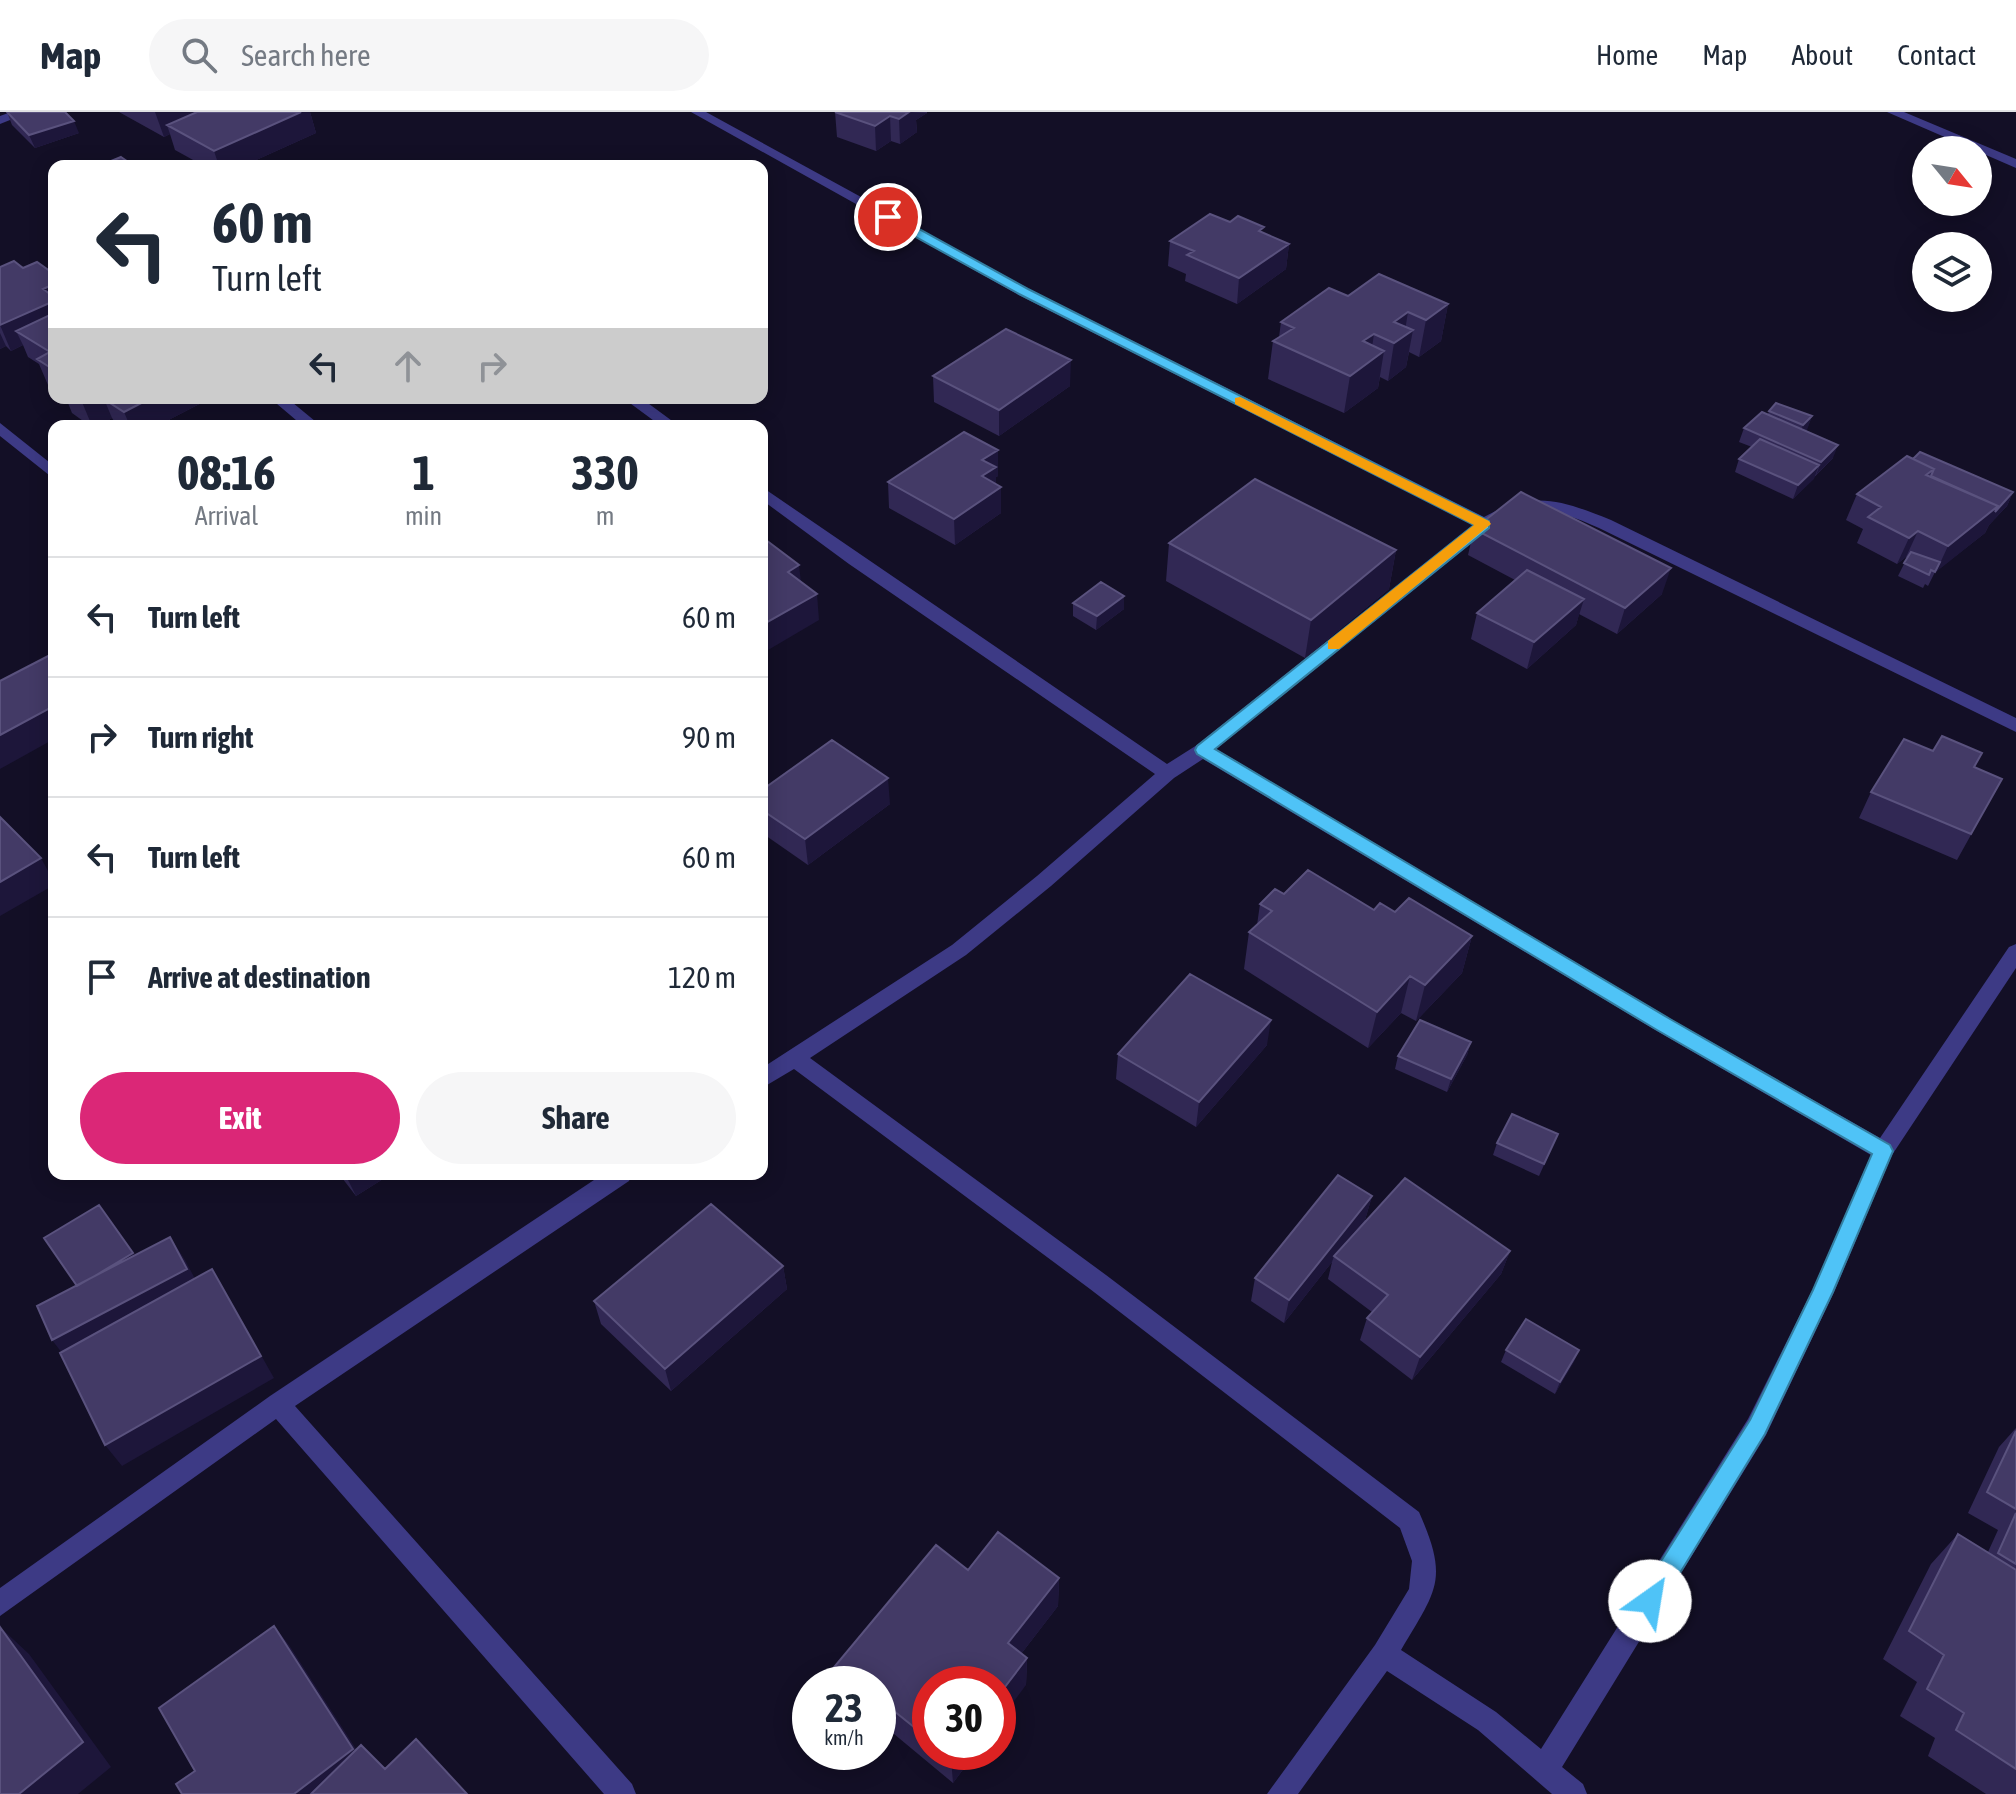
<!DOCTYPE html>
<html lang="en">
<head>
<meta charset="utf-8">
<style>
  :root { --surface:#fff; --page:#f6f6f7; --text:#1f2937; --muted:#747a83; --line:#e0e1e3; --accent:#db2777 }
  body { margin:0; font-family:"Asap Condensed",sans-serif; background:var(--page); color:var(--text); height:100vh; display:flex; flex-direction:column; font-size:30px; white-space:nowrap }
  * { box-sizing:border-box; margin:0 }
  p { font-size:26px; color:var(--muted) }
  .icon { flex:none; width:44px; height:44px; fill:none; stroke:currentColor; stroke-width:2; stroke-linecap:round; stroke-linejoin:round }
  .map { position:relative; flex:1; overflow:hidden }
  .sheet { position:absolute; left:48px; top:308px; width:720px; height:760px; display:flex; flex-direction:column; background:var(--surface); border-radius:16px; box-shadow:0 4px 20px #0003 }
  .sheet>* { flex:none }
  .top-card { position:absolute; left:48px; top:48px; width:720px; height:244px; border-radius:16px; box-shadow:0 4px 20px #0003; background:#fff; color:var(--text); overflow:hidden }
  .needle { width:52px; rotate:120deg }
  .controls { position:absolute; left:1912px; top:24px; display:grid; gap:16px }
  .controls a { display:grid; place-items:center; width:80px; height:80px; border-radius:50%; background:var(--surface); box-shadow:0 4px 20px #0003; font-size:40px }
  .speed { position:absolute; left:792px; top:1554px; display:flex; gap:16px; font-size:40px; font-weight:700; text-align:center }
  .speed>* { display:grid; place-content:center; width:104px; height:104px; border-radius:50%; background:var(--surface); box-shadow:0 4px 20px #0003; line-height:1 }
  .speed small { font-size:20px; font-weight:400 }
  .speed .limit { border:12px solid #d22; background:#fff; color:#111 }
  .pin { position:absolute; display:grid; place-items:center; width:68px; height:68px; color:#fff; margin:-34px; border:4px solid #fff; border-radius:50%; box-shadow:0 2px 8px #0007 }
  .me { position:absolute; width:88px; margin:-44px; rotate:32deg; stroke-linejoin:round; filter:drop-shadow(0 0 6px #0008) }
  .turn { display:flex; align-items:center; gap:28px; height:168px; padding:0 32px; font-size:36px }
  .turn .icon { width:104px; height:104px; stroke-width:2.5 }
  .turn b { display:block; font-size:56px; line-height:68px }
  .lanes { display:flex; align-items:center; height:76px; padding:0 32px; background:#0003; justify-content:center; gap:40px; direction:ltr }
  .lanes .off { opacity:.35 }
  .eta { display:flex; justify-content:space-evenly; align-items:center; height:136px; text-align:center }
  .eta b { font-size:48px; font-weight:700; line-height:56px }
  .primary-button { display:flex; gap:16px; margin-top:auto; padding:16px 32px }
  .primary-button a { flex:1; height:92px; border-radius:48px; background:var(--accent); color:#fff; font-size:32px; font-weight:700; line-height:92px; text-align:center }
  .primary-button a+a { background:var(--page); color:var(--text) }
  ul { padding:0; list-style:none }
  li { display:flex; align-items:center; gap:24px; height:120px; padding:0 32px; border-top:2px solid var(--line) }
  li div { flex:1 }
  li b { display:block; font-size:30px }
  li em { font-style:normal }
  header { display:flex; align-items:center; gap:48px; box-sizing:border-box; height:112px; padding:0 40px; background:var(--surface); border-bottom:2px solid var(--line) }
  header strong { font-size:38px }
  nav { display:flex; gap:44px; margin-inline-start:auto; font-size:28px }
  .search { width:560px; height:72px; background:var(--page); display:flex; align-items:center; gap:20px; box-sizing:border-box; padding:0 28px; border-radius:44px; color:var(--muted); font-size:30px }
  .map>svg:first-child { display:block }
  .lines { fill:none; stroke-linecap:round; stroke-linejoin:round }
  .street { fill:#3d3a85; fill-rule:evenodd }
  .wall { fill:#312854 }
  .shaded-wall { fill:#1d163a }
  .building { fill:#433a66; stroke:#5a527e; stroke-width:2 }
  .route { fill:#4fc3f7; stroke:#337fa1; stroke-width:2 }
  .slow { fill:#f59e0b }
</style>
</head>
<body>
<header>
<strong>Map</strong>
<div class="search"><svg class="icon" aria-label="search" viewBox="0 0 24 24"><circle cx="10" cy="10" r="6"/><path d="M15 15l6 6"/></svg>Search here</div>
<nav><a>Home</a><a>Map</a><a>About</a><a>Contact</a></nav>
</header>
<div class="map">
<svg width="2016" height="1682" viewBox="0 0 2016 1682">
  <rect width="100%" height="100%" fill="#130f26"/>
  <g class="lines">
    <!-- street -->
    <path class="street" d="M 11,0 L 30,0 L 0,12 L 0,4 Z
      M 691,0 L 706,0 L 1029,177 L 1484,405 C 1533,378 1561,388 1611,408 L 2016,606 L 2016,620 L 1599,416 C 1553,396 1535,391 1490,416 L 1216,637 L 1671,907 L 1880,1026 L 2009,835 L 2016,832 L 2016,856 L 1892,1043 L 1834,1180 L 1766,1323 L 1562,1655 L 1583,1672 L 1587,1682 L 1552,1682 L 1478,1618 L 1387,1559 L 1298,1682 L 1267,1682 L 1375,1533 L 1409,1477 L 1412,1449 L 1400,1416 L 1090,1177 L 794,957 L 762,976 L 762,956 L 952,833 L 1037,764 L 1155,662 L 849,452 L 762,388 L 762,375 L 1167,652 L 1197,633 L 1473,413 L 1019,183 ZM 1203,647 L 1657,919 L 1871,1043 L 1813,1177 L 1748,1307 L 1541,1637 L 1496,1600 L 1401,1538 C 1437,1477 1449,1468 1419,1400 L 1106,1163 L 810,946 L 966,843 L 1051,774 L 1174,666 Z
      M 1887,0 L 1904,0 L 2016,47 L 2016,56 Z
      M 270,286 L 287,286 L 321,314 L 303,314 Z
      M 623,286 L 641,286 L 679,314 L 661,314 Z
      M 0,311 L 54,354 L 54,367 L 0,324 Z
      M 603,1062 L 632,1062 L 629,1069 L 295,1294 L 632,1672 L 636,1682 L 604,1682 L 276,1307 L 0,1504 L 0,1476 L 270,1284 Z"/>
  </g>
  <!-- wall -->
  <path class="wall" d="M 7,0 L 79,21 L 35,36 L 12,13 Z
    M 119,0 L 310,0 L 316,21 L 243,54 L 204,54 L 175,38 L 170,22 L 164,25 Z
    M 835,0 L 927,0 L 927,1 L 916,8 L 917,20 L 900,32 L 891,29 L 876,39 L 837,25 Z
    M 1230,110 L 1264,121 L 1289,132 L 1286,157 L 1237,192 L 1185,169 L 1186,162 L 1168,154 L 1170,129 Z
    M 0,155 L 23,156 L 54,162 L 54,277 L 48,273 L 39,252 L 28,245 L 23,233 L 11,239 L 6,234 L 0,237 Z
    M 1348,184 L 1448,192 L 1441,229 L 1419,245 L 1409,240 L 1406,255 L 1388,269 L 1380,265 L 1378,276 L 1344,301 L 1268,267 L 1273,229 L 1279,225 L 1281,210 Z
    M 933,264 L 1070,274 L 999,324 L 934,290 Z
    M 66,286 L 211,286 L 157,314 L 117,314 L 112,306 L 98,314 L 90,314 L 72,301 Z
    M 1769,299 L 1812,304 L 1806,319 L 1833,346 L 1793,387 L 1735,360 L 1739,347 L 1752,335 L 1739,330 L 1744,316 L 1768,302 Z
    M 1913,347 L 2013,380 L 2007,394 L 1989,413 L 1985,421 L 1935,460 L 1928,474 L 1925,472 L 1923,476 L 1898,464 L 1907,446 L 1906,445 L 1897,452 L 1857,431 L 1863,417 L 1846,408 L 1857,382 Z
    M 998,364 L 996,365 L 996,372 L 1001,401 L 955,433 L 889,396 L 888,370 Z
    M 1474,417 L 1662,482 L 1617,522 L 1579,502 L 1576,513 L 1527,557 L 1471,527 L 1477,501 L 1515,468 L 1468,443 Z
    M 1169,431 L 1396,438 L 1389,477 L 1305,546 L 1166,469 Z
    M 1073,491 L 1124,497 L 1096,518 L 1073,504 Z
    M 1974,656 L 2002,667 L 1957,748 L 1859,706 L 1871,680 Z
    M 762,678 L 890,692 L 808,753 L 762,721 Z
    M 1284,782 L 1374,798 L 1395,800 L 1472,824 L 1462,861 L 1416,909 L 1401,901 L 1368,936 L 1244,857 L 1249,820 L 1257,813 L 1260,792 Z
    M 1471,930 L 1467,943 L 1447,980 L 1395,957 L 1398,944 Z
    M 1267,933 L 1196,1015 L 1116,967 L 1118,942 Z
    M 1558,1022 L 1539,1064 L 1493,1043 L 1497,1031 Z
    M 339,1062 L 391,1062 L 356,1084 Z
    M 1372,1084 L 1365,1108 L 1510,1139 L 1501,1162 L 1412,1268 L 1360,1228 L 1367,1206 L 1372,1200 L 1328,1167 L 1332,1150 L 1284,1211 L 1251,1189 L 1255,1166 Z
    M 783,1154 L 787,1177 L 671,1279 L 601,1212 L 594,1189 Z
    M 1506,1238 L 1579,1238 L 1555,1282 L 1501,1250 Z
    M 2016,1316 L 2016,1682 L 1986,1682 L 1928,1644 L 1935,1626 L 1900,1604 L 1917,1570 L 1883,1547 L 1931,1452 L 1958,1422 L 1988,1440 L 1998,1418 L 1968,1401 L 1999,1335 Z
    M 968,1458 L 1059,1466 L 1058,1494 L 1021,1542 L 1027,1546 L 1026,1573 L 930,1572 L 930,1640 L 976,1640 L 953,1671 L 888,1617 L 878,1572 Z"/>
  <!-- shaded-wall -->
  <path class="shaded-wall" d="M 155,0 L 222,0 L 167,13 L 170,22 L 164,25 Z
    M 301,0 L 310,0 L 316,21 L 243,54 L 219,54 L 214,39 Z
    M 904,0 L 927,1 L 916,8 L 917,20 L 900,32 L 899,7 Z
    M 890,4 L 891,29 L 876,39 L 875,14 Z
    M 74,9 L 79,21 L 35,36 L 29,23 Z
    M 1289,132 L 1286,157 L 1237,192 L 1239,166 Z
    M 54,172 L 54,219 L 16,219 L 23,233 L 11,239 L 0,213 L 43,177 Z
    M 1448,192 L 1441,229 L 1419,245 L 1426,208 Z
    M 1408,200 L 1404,225 L 1413,218 L 1406,255 L 1388,269 L 1394,231 L 1394,210 Z
    M 0,221 L 6,234 L 0,237 Z
    M 1374,222 L 1370,249 L 1384,239 L 1378,276 L 1344,301 L 1350,264 L 1363,229 Z
    M 1071,248 L 1070,274 L 999,324 L 999,298 Z
    M 90,286 L 113,286 L 104,287 L 112,306 L 98,314 L 92,314 L 82,290 Z
    M 151,286 L 211,286 L 157,314 L 130,314 L 124,300 Z
    M 1812,304 L 1807,318 L 1799,326 L 1803,313 Z
    M 1838,333 L 1833,346 L 1816,363 L 1821,350 Z
    M 998,338 L 998,364 L 996,365 L 996,378 L 1001,375 L 1001,401 L 955,433 L 954,407 L 982,348 Z
    M 1819,353 L 1814,367 L 1793,387 L 1798,373 Z
    M 2013,380 L 2007,394 L 1989,413 L 1985,421 L 1936,460 L 1948,434 Z
    M 1918,419 L 1906,445 L 1897,452 L 1909,426 Z
    M 1396,438 L 1389,477 L 1305,546 L 1311,508 Z
    M 799,453 L 802,479 L 788,460 Z
    M 1671,456 L 1662,482 L 1617,522 L 1625,496 Z
    M 817,482 L 819,508 L 763,541 L 762,513 Z
    M 1124,484 L 1124,497 L 1096,518 L 1097,504 Z
    M 1584,487 L 1576,513 L 1527,557 L 1534,530 Z
    M 54,594 L 54,627 L 0,657 L 0,623 Z
    M 888,666 L 890,692 L 808,753 L 805,727 Z
    M 41,746 L 54,770 L 54,773 L 0,804 L 0,770 Z
    M 1472,824 L 1462,861 L 1416,909 L 1425,873 Z
    M 1410,864 L 1401,901 L 1368,936 L 1377,900 Z
    M 1271,908 L 1267,933 L 1196,1015 L 1199,990 Z
    M 1471,930 L 1467,943 L 1447,980 L 1451,967 Z
    M 345,1062 L 391,1062 L 356,1084 Z
    M 1372,1084 L 1365,1108 L 1334,1144 L 1332,1150 L 1284,1211 L 1289,1188 Z
    M 170,1125 L 185,1148 L 202,1180 L 69,1250 L 52,1228 Z
    M 1510,1139 L 1501,1162 L 1412,1268 L 1420,1245 Z
    M 133,1141 L 141,1153 L 78,1175 Z
    M 783,1154 L 787,1177 L 671,1279 L 665,1257 Z
    M 212,1157 L 274,1266 L 122,1354 L 105,1333 Z
    M 1579,1238 L 1574,1250 L 1555,1282 L 1560,1270 Z
    M 1059,1466 L 1058,1494 L 1008,1559 L 1008,1531 Z
    M 274,1514 L 289,1533 L 367,1654 L 331,1682 L 294,1682 Z
    M 0,1515 L 29,1542 L 111,1655 L 78,1682 L 19,1682 Z
    M 1027,1546 L 1026,1573 L 998,1611 L 998,1584 Z
    M 884,1591 L 888,1617 L 878,1629 L 878,1598 Z
    M 956,1640 L 976,1640 L 953,1671 L 951,1646 Z"/>
  <!-- building -->
  <path class="building" d="M 7,0 L 65,0 L 74,9 L 29,23 Z
    M 197,0 L 301,0 L 214,39 L 167,13 Z
    M 835,0 L 909,0 L 899,7 L 890,4 L 875,14 Z
    M 121,45 L 134,54 L 99,54 Z
    M 1210,102 L 1230,110 L 1238,104 L 1264,115 L 1259,119 L 1289,132 L 1239,166 L 1187,143 L 1194,139 L 1170,129 Z
    M 14,149 L 23,156 L 37,150 L 54,162 L 54,172 L 43,177 L 54,185 L 54,189 L 0,213 L 0,155 Z
    M 1379,162 L 1448,192 L 1426,208 L 1408,200 L 1394,210 L 1413,218 L 1394,231 L 1374,222 L 1363,229 L 1384,239 L 1350,264 L 1273,229 L 1294,216 L 1281,210 L 1329,176 L 1348,184 Z
    M 54,201 L 54,258 L 37,247 L 50,240 L 16,219 Z
    M 1006,217 L 1071,248 L 999,298 L 933,264 Z
    M 76,286 L 90,286 L 82,290 Z
    M 106,286 L 151,286 L 124,300 L 104,287 Z
    M 1776,291 L 1812,304 L 1803,313 L 1769,299 Z
    M 1762,300 L 1838,333 L 1821,350 L 1744,316 Z
    M 964,320 L 998,338 L 982,348 L 996,355 L 982,364 L 1001,375 L 954,407 L 888,370 Z
    M 1760,327 L 1819,353 L 1798,373 L 1739,347 Z
    M 1920,340 L 2013,380 L 1995,400 L 1998,394 L 1931,364 L 1934,357 L 1913,347 Z
    M 1907,344 L 1934,357 L 1926,363 L 1998,394 L 1948,434 L 1918,419 L 1909,426 L 1868,405 L 1881,395 L 1857,382 Z
    M 1255,367 L 1396,438 L 1311,508 L 1169,431 Z
    M 1521,380 L 1671,456 L 1625,496 L 1474,417 Z
    M 762,425 L 799,453 L 788,460 L 817,482 L 762,513 Z
    M 1911,440 L 1940,450 L 1935,460 L 1931,458 L 1929,463 L 1904,451 Z
    M 1527,458 L 1584,487 L 1534,530 L 1477,501 Z
    M 1101,470 L 1124,484 L 1097,504 L 1073,491 Z
    M 54,541 L 54,594 L 0,623 L 0,569 Z
    M 1942,624 L 1982,641 L 1974,655 L 2002,667 L 1971,722 L 1871,680 L 1904,627 L 1933,639 Z
    M 832,628 L 888,666 L 805,727 L 762,698 L 762,678 Z
    M 0,705 L 41,746 L 0,770 Z
    M 1308,758 L 1374,798 L 1380,791 L 1395,800 L 1409,786 L 1472,824 L 1425,873 L 1410,864 L 1377,900 L 1249,820 L 1272,799 L 1260,792 L 1275,777 L 1284,782 Z
    M 1190,862 L 1271,908 L 1199,990 L 1118,942 Z
    M 1420,908 L 1471,930 L 1451,967 L 1398,944 Z
    M 1512,1002 L 1558,1022 L 1544,1052 L 1497,1031 Z
    M 1338,1063 L 1372,1084 L 1289,1188 L 1255,1166 Z
    M 1405,1066 L 1510,1139 L 1420,1245 L 1367,1206 L 1388,1183 L 1334,1144 Z
    M 711,1092 L 783,1154 L 665,1257 L 594,1189 Z
    M 99,1093 L 133,1141 L 98,1162 L 77,1174 L 44,1126 Z
    M 170,1125 L 187,1157 L 52,1228 L 37,1194 Z
    M 212,1157 L 261,1244 L 105,1333 L 60,1241 Z
    M 1526,1207 L 1579,1238 L 1560,1270 L 1506,1238 Z
    M 2016,1319 L 2016,1397 L 1987,1380 Z
    M 2016,1401 L 2016,1452 L 1998,1441 Z
    M 998,1420 L 1059,1466 L 1008,1531 L 1027,1546 L 998,1584 L 998,1572 L 930,1572 L 930,1628 L 884,1591 L 878,1598 L 878,1572 L 820,1572 L 936,1433 L 968,1458 Z
    M 1958,1422 L 2016,1458 L 2016,1657 L 1956,1618 L 1964,1601 L 1927,1577 L 1944,1543 L 1909,1519 Z
    M 274,1514 L 353,1637 L 294,1682 L 182,1682 L 176,1672 L 195,1659 L 159,1596 Z
    M 0,1515 L 83,1630 L 19,1682 L 0,1682 Z
    M 416,1627 L 467,1682 L 311,1682 L 361,1633 L 385,1657 Z
    M 944,1640 L 956,1640 L 951,1646 Z"/>
  <!-- route -->
  <path class="route" d="M 883,102 L 892,102 L 1028,177 L 1489,409 L 1489,416 L 1215,637 L 1670,907 L 1890,1033 L 1893,1039 L 1833,1180 L 1765,1322 L 1658,1497 L 1650,1500 L 1641,1497 L 1638,1489 L 1641,1481 L 1750,1308 L 1813,1178 L 1872,1042 L 1657,918 L 1197,642 L 1195,638 L 1197,634 L 1474,413 L 1019,182 L 883,107 Z"/>
  <!-- slow -->
  <path class="slow" d="M 1240,285 L 1489,409 L 1491,412 L 1339,537 L 1328,537 L 1328,529 L 1474,413 L 1235,292 L 1235,286 Z"/>
</svg>
<div class="controls">
<a><svg class="needle" viewBox="-14 -14 28 28"><path d="M0-13l5 13h-10z" fill="#e53935"/><path d="M0 13l5-13h-10z" fill="#747a83"/></svg></a>
<a><svg class="icon" aria-label="layers" viewBox="0 0 24 24"><path d="M12 4l9 5-9 5-9-5zM3 14l9 5 9-5"/></svg></a>
</div>
<div class="speed"><div>23<small>km/h</small></div><div class="limit">30</div></div>
<div class="pin" style="left:888px;top:105px;background:#d93025"><svg class="icon" aria-label="arrive" viewBox="0 0 24 24"><path d="M6 21V4h12l-3 4 3 4H6"/></svg></div>
<svg class="me" style="left:1650px;top:1489px" viewBox="-20 -20 40 40"><circle r="19" fill="#fff"/><path d="M0-13L10 11 0 6-10 11z" fill="#4fc3f7"/></svg>
<div class="top-card">
<div class="turn"><svg class="icon" aria-label="left" viewBox="0 0 24 24"><path d="M17 20v-9H6M10 6l-5 5 5 5"/></svg><div><b>60 m</b>Turn left</div></div>
<div class="lanes"><svg class="icon" aria-label="left" viewBox="0 0 24 24"><path d="M17 20v-9H6M10 6l-5 5 5 5"/></svg><svg class="icon off" aria-label="ahead" viewBox="0 0 24 24"><path d="M12 20V5M6 11l6-6 6 6"/></svg><svg class="icon off" aria-label="right" viewBox="0 0 24 24"><path d="M7 20v-9h11M14 6l5 5-5 5"/></svg></div>
</div>
<section class="sheet">
<div class="eta">
<div><b>08:16</b><p>Arrival</p></div>
<div><b>1</b><p>min</p></div>
<div><b>330</b><p>m</p></div>
</div>
<ul>
<li><svg class="icon" aria-label="left" viewBox="0 0 24 24"><path d="M17 20v-9H6M10 6l-5 5 5 5"/></svg><div><b>Turn left</b></div><em>60 m</em></li>
<li><svg class="icon" aria-label="right" viewBox="0 0 24 24"><path d="M7 20v-9h11M14 6l5 5-5 5"/></svg><div><b>Turn right</b></div><em>90 m</em></li>
<li><svg class="icon" aria-label="left" viewBox="0 0 24 24"><path d="M17 20v-9H6M10 6l-5 5 5 5"/></svg><div><b>Turn left</b></div><em>60 m</em></li>
<li><svg class="icon" aria-label="arrive" viewBox="0 0 24 24"><path d="M6 21V4h12l-3 4 3 4H6"/></svg><div><b>Arrive at destination</b></div><em>120 m</em></li>
</ul>
<div class="primary-button"><a>Exit</a><a>Share</a></div>
</section>
</div>
</body>
</html>
